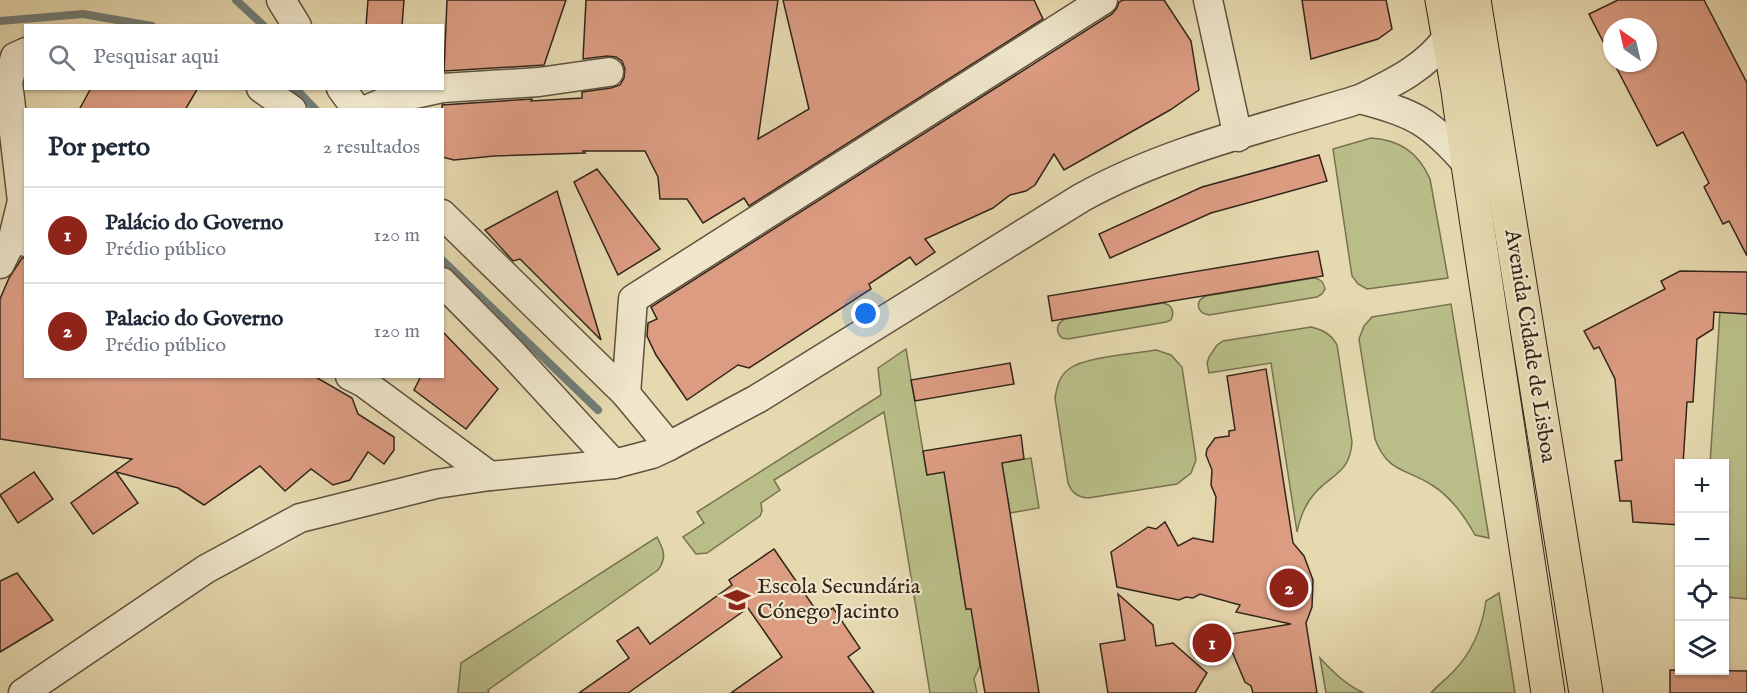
<!DOCTYPE html>
<html lang="pt">
<meta charset="utf-8">
<style>
body{margin:0;font-family:"IM FELL English",serif;background:#f6f6f7;color:#1f2937}
.controls{position:absolute;right:18px;bottom:18px;display:grid;overflow:hidden;border-radius:0px;box-shadow:0 2px 4px #0004}
.controls button{width:54px;height:54px;display:grid;place-items:center;padding:0;border:0;border-bottom:2px solid #e0e1e3;background:#fff;color:#1f2937;font:30px sans-serif}
.compass{position:absolute;left:1603px;top:18px;width:54px;height:54px;border-radius:50%;background:#fff;box-shadow:0 2px 4px #0004;rotate:326deg}
.you{position:absolute;left:866px;top:314px;width:21px;height:21px;margin:-15px;border:4px solid #fff;border-radius:50%;background:#1a73e8;box-shadow:0 0 0 9px #1a73e833}
.badge{display:grid;place-items:center;width:39px;height:39px;border-radius:50%;background:#8f2418;color:#fff;font-size:20px;font-weight:700}
.pin{position:absolute;translate:-50% -50%;border:3px solid #fff;box-shadow:0 2px 6px #0006}
.list{margin:0;padding:0;list-style:none}
h2{display:flex;justify-content:space-between;align-items:center;height:78px;margin:0;padding:0 24px;font-size:26px}
h2 small{font-size:20px;font-weight:400;color:#747a83}
.list li{display:grid;grid-template-columns:39px 1fr auto;gap:18px;align-items:center;box-sizing:border-box;height:96px;padding:0 24px;border-top:2px solid #e0e1e3}
.list b{display:block;font-size:22px;white-space:nowrap}
.list p{margin:0;font-size:20px;white-space:nowrap;color:#747a83}
.list em{font-size:20px;font-style:normal;color:#747a83}
.icon{flex:none;width:33px;height:33px;fill:none;stroke:currentColor;stroke-width:2;stroke-linecap:round;stroke-linejoin:round}
.map{position:relative;flex:none;width:1747px;height:693px;overflow:hidden}
.search{position:absolute;background:#fff;box-shadow:0 2px 4px #0004;left:24px;top:24px;width:420px;height:66px;display:flex;align-items:center;gap:15px;box-sizing:border-box;padding:0 21px;border-radius:0px;color:#747a83;font-size:22px}
.panel{position:absolute;background:#fff;box-shadow:0 2px 4px #0004;left:24px;top:108px;width:420px;height:270px;border-radius:0px}
.map>svg:first-child{display:block}
</style>
<div class="map">
<svg width="1747" height="693" viewBox="0 0 1747 693">
<rect width="100%" height="100%" fill="#e6d9af"/>
<filter id="stains"><feTurbulence type="fractalNoise" baseFrequency=".00333" numOctaves="4"/><feColorMatrix values="0 0 0 0 .2 0 0 0 0 .09 0 0 0 0 .02 0 0 0 .5 -.17"/></filter>
<radialGradient id="worn" r=".72"><stop offset=".6" stop-color="#630" stop-opacity="0"/><stop offset="1" stop-color="#630" stop-opacity=".3"/></radialGradient>
<g fill="#b9be88" stroke="#767251" stroke-width="1.5">
<path d="M1371,138c29,2 47,14 59,41l18,99 -81,11 -9,-5 -6,-8 -19,-127z"/>
<path d="M1314,278c7,1 10,4 11,11l-3,5 -5,3 -108,18c-12,-2 -15,-14 -3,-19z"/>
<path d="M1163,303c9,2 12,8 8,17l-5,2 -98,17 -6,-1c-7,-7 -6,-14 3,-19z"/>
<path d="M1451,304l38,234 -14,-3c-11,-20 -24,-38 -43,-50 -27,-17 -44,-12 -57,-46l-16,-100 5,-13 8,-9z"/>
<polygon points="1720,311 1747,314 1747,599 1725,597 1724,464 1710,464"/>
<path d="M1311,327c12,3 20,7 26,18l15,97c-2,31 -20,32 -37,51 -10,11 -15,24 -18,39l-26,-169 -62,10 -2,-10 2,-6 8,-12 6,-4z"/>
<polygon points="906,349 927,475 1031,458 1039,508 1010,513 1008,499 950,509 966,609 1024,600 1029,629 976,638 980,666 974,679 977,693 930,693 884,412 774,480 780,490 761,503 762,511 760,516 707,553 696,554 683,537 704,523 697,512 881,395 878,368"/>
<path d="M1156,350l15,5 11,12 14,93 -5,13 -14,11 -89,14c-11,-1 -16,-5 -20,-15l-13,-85c2,-11 4,-22 14,-29 15,-12 65,-15 87,-19z"/>
<path d="M657,537c7,13 10,21 1,33l-170,120 1,3h-31l3,-30z"/>
<path d="M1499,593l16,100h-84c6,-7 14,-13 21,-20 20,-20 30,-44 34,-72z"/>
<path d="M1320,658c13,14 26,27 44,35h-38z"/>
</g>
<g fill="none" stroke-linecap="round" stroke-linejoin="round">
<g stroke="#707d77" stroke-width="8">
<polyline points="236,0 264,26"/>
<polyline points="0,21 83,14 152,26"/>
<polyline points="295,88 316,110"/>
<polyline points="442,260 598,410"/>
</g>
</g>
<g fill="#dc9c82" stroke="#32251a" stroke-width="1.5">
<polygon points="368,0 404,0 402,26 366,26"/>
<polygon points="447,0 566,0 544,65 444,71"/>
<polygon points="586,0 778,0 758,139 809,109 783,0 1034,0 1043,19 749,206 744,198 703,223 687,199 660,199 658,177 645,151 583,151 585,153 494,156 454,160 442,157 442,105 532,99 531,101 582,98 582,92 611,88 620,85 624,78 625,69 622,61 616,57 607,56 583,59"/>
<polygon points="1123,0 1164,0 1191,41 1199,90 1170,110 1064,170 1054,154 1035,185 1026,191 1010,195 993,208 925,239 935,252 916,265 910,257 869,284 871,289 749,368 738,365 687,400 656,355 647,336 648,323 657,319 651,307 1112,14 1117,8 1119,2"/>
<polygon points="1302,0 1386,0 1392,29 1378,39 1311,59"/>
<polygon points="1618,0 1704,0 1747,83 1747,256 1729,221 1723,224 1704,187 1709,183 1683,132 1657,146 1614,63 1648,63 1648,27 1612,27 1612,59 1589,14"/>
<polygon points="91,88 198,88 185,110 79,110"/>
<polygon points="1319,155 1327,181 1211,213 1110,258 1099,234 1202,187"/>
<polygon points="597,169 660,249 618,275 574,182"/>
<polygon points="557,191 585,286 601,340 520,259 513,261 485,230"/>
<polygon points="1318,251 1323,276 1052,321 1048,296"/>
<polygon points="22,258 26,258 26,376 314,376 352,398 358,414 394,437 394,450 384,464 368,452 350,480 333,485 311,469 285,491 260,466 204,505 178,488 116,472 138,503 93,534 71,503 132,459 0,439 0,299 9,278"/>
<polygon points="1680,271 1747,272 1747,314 1714,312 1713,329 1697,339 1693,402 1687,402 1683,464 1680,464 1680,525 1633,522 1631,501 1620,501 1615,461 1622,460 1615,379 1599,347 1594,349 1584,331 1665,289 1661,281"/>
<polygon points="442,331 498,389 466,429 414,390 421,376 442,376"/>
<polygon points="1010,363 1014,384 915,401 911,380"/>
<polygon points="1266,369 1293,543 1304,556 1313,580 1312,607 1306,623 1317,693 1253,693 1251,686 1245,682 1225,635 1291,624 1236,612 1240,605 1200,594 1193,598 1186,597 1179,600 1117,587 1111,552 1148,527 1156,529 1165,522 1178,546 1193,538 1213,542 1216,497 1211,485 1212,470 1206,455 1207,449 1215,438 1229,436 1229,431 1235,430 1227,376"/>
<polygon points="1021,435 1024,459 1002,463 1039,693 985,693 971,609 966,609 944,472 927,475 923,451"/>
<polygon points="34,472 53,499 18,523 0,495"/>
<polygon points="774,549 820,616 833,608 860,648 848,657 874,693 731,693 782,657 748,608 628,693 579,693 629,658 617,641 638,627 650,644 732,585 729,580"/>
<polygon points="17,573 53,620 0,652 0,581"/>
<polygon points="1118,594 1153,625 1156,646 1173,643 1207,673 1195,693 1108,693 1100,644 1125,640"/>
<polygon points="1670,670 1747,671 1747,693 1670,693"/>
</g>
<g fill="none" stroke-linecap="round" stroke-linejoin="round">
<g stroke="#5f523f" stroke-width="31">
<g id="minor">
<polyline points="281,0 297,26"/>
<polyline points="1208,0 1238,137"/>
<polyline points="261,88 292,110"/>
<polyline points="341,88 357,110"/>
<polyline points="442,88 539,82 609,72"/>
<path d="M1360,99c55,15 70,22 108,66"/>
<polyline points="366,110 392,99 442,88"/>
<polyline points="26,200 22,201 13,238 26,242"/>
<polyline points="22,201 8,82 15,57 26,52"/>
<path d="M442,214l184,180 43,52 88,-47 324,-201c86,-48 184,-70 279,-99 33,-16 67,-32 88,-63"/>
<polyline points="0,264 13,238"/>
<polyline points="442,282 510,351 614,464"/>
<polyline points="350,376 364,383 490,476"/>
<polyline points="626,394 633,299 1103,0"/>
<polyline points="23,693 206,569 300,518 436,484 490,476 614,464 652,454 669,446"/>
</g>
</g>
<g stroke="#32251a" stroke-width="35">
<g id="major">
<polyline points="1442,0 1458,91 1468,165 1548,693"/>
<polyline points="1474,0 1586,693"/>
</g>
</g>
<use href="#minor" stroke="#efe6cb" stroke-width="28"/>
<use href="#major" stroke="#e6d9af" stroke-width="33"/>
</g>
<defs>
<g id="school-bare" transform="scale(2.07)"><path d="M0-5L7-2L0 1L-7-2ZM-4 1L0 2.5L4 1V4Q0 6-4 4Z" fill="#8f2418" stroke="#efe6cb" stroke-width="2.5" paint-order="stroke"/></g>
</defs>
<g fill-rule="evenodd">
<use href="#school-bare" x="737" y="600"/>
</g>
<g text-anchor="middle" dominant-baseline="central" stroke-width="4.5" stroke-linejoin="round" paint-order="stroke">
<g font-size="22" fill="#32251a" stroke="#efe6cb">
<text transform="translate(1530 346) rotate(81)">Avenida Cidade de Lisboa</text>
</g>
<g font-size="22" fill="#32251a" stroke="#efe6cb" text-anchor="start">
<text x="757" y="587">Escola Secundária<tspan x="757" dy="25">Cónego Jacinto</tspan></text>
</g>
</g>
<rect width="100%" height="100%" filter="url(#stains)"/>
<rect width="100%" height="100%" fill="url(#worn)"/>
</svg>
<div class="controls">
<button>+</button>
<button>−</button>
<button><svg class="icon" aria-label="locate" viewBox="0 0 24 24"><circle cx="12" cy="12" r="6"/><path d="M12 2v4M12 18v4M2 12h4M18 12h4"/></svg></button>
<button><svg class="icon" aria-label="layers" viewBox="0 0 24 24"><path d="M12 4l9 5-9 5-9-5zM3 14l9 5 9-5"/></svg></button>
</div>
<svg class="compass" viewBox="-18 -18 36 36"><path d="M0-13l5 13h-10z" fill="#e53935"/><path d="M0 13l5-13h-10z" fill="#747a83"/></svg>
<div class="you"></div>
<div class="pin badge" style="left:1212px;top:643px">1</div>
<div class="pin badge" style="left:1289px;top:588px">2</div>
<div class="search"><svg class="icon" aria-label="search" viewBox="0 0 24 24"><circle cx="10" cy="10" r="6"/><path d="M15 15l6 6"/></svg>Pesquisar aqui</div>
<section class="panel">
<h2>Por perto<small>2 resultados</small></h2>
<ul class="list">
<li><span class="badge">1</span><div><b>Palácio do Governo</b><p>Prédio público</p></div><em>120 m</em></li>
<li><span class="badge">2</span><div><b>Palacio do Governo</b><p>Prédio público</p></div><em>120 m</em></li>
</ul>
</section>
</div>
